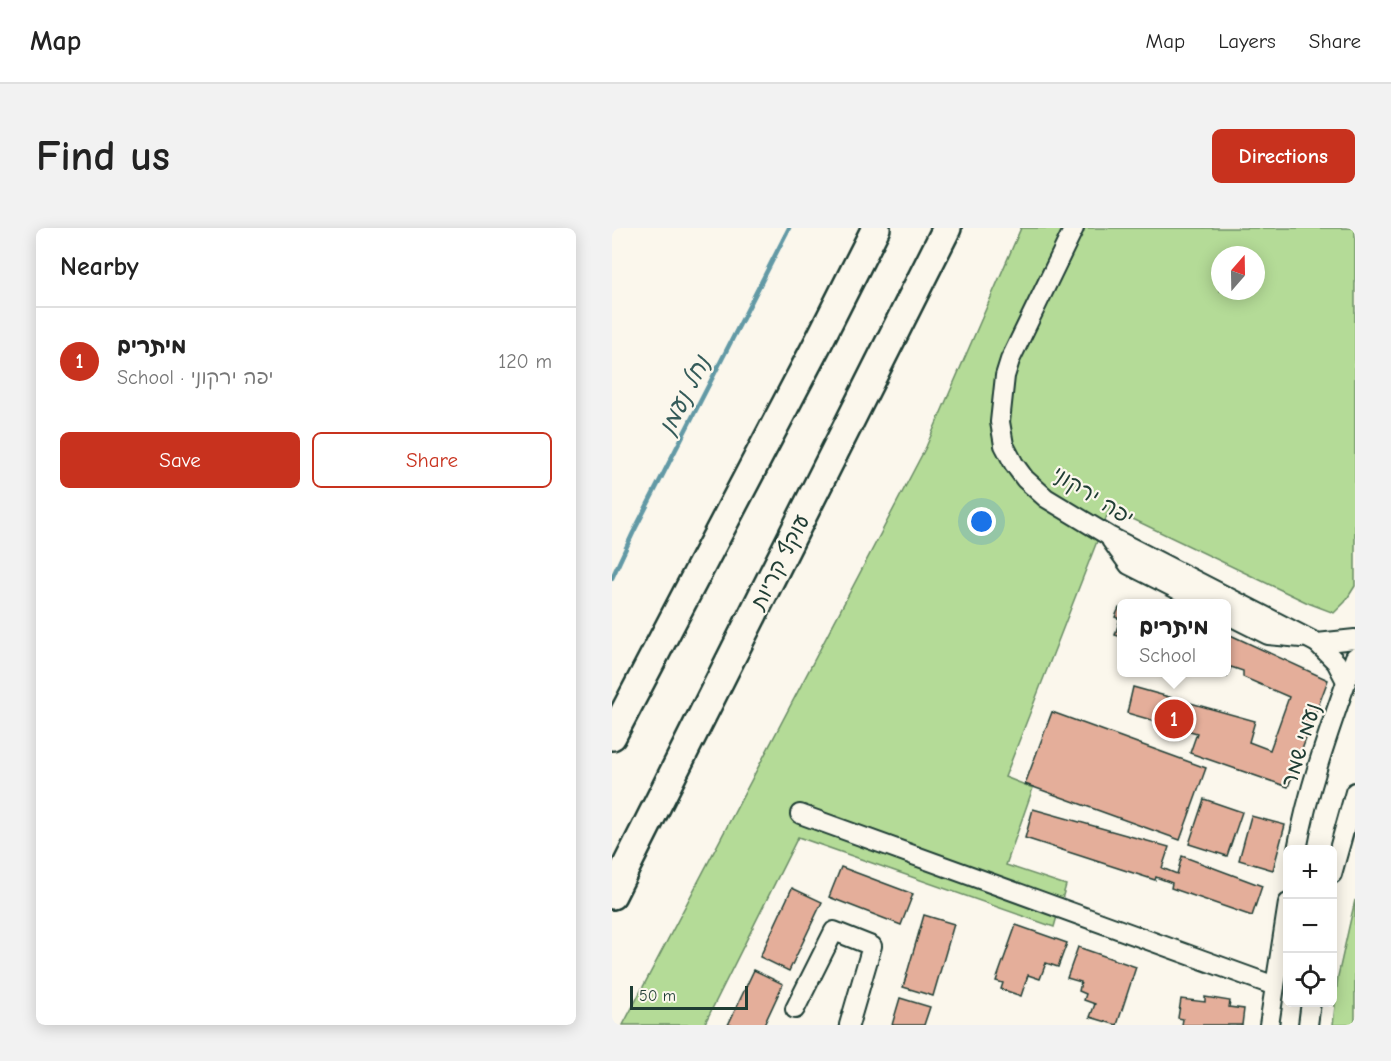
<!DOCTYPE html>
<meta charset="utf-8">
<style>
body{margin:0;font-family:"Comic Neue","Playpen Sans Hebrew",sans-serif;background:#f2f2f2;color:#222}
.controls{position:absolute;right:18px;bottom:18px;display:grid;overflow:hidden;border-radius:9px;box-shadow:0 3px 15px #0003}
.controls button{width:54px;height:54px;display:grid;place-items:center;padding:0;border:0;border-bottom:2px solid #e0e0e0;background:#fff;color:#222;font:30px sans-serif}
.compass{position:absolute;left:599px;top:18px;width:54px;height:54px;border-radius:50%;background:#fff;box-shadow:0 3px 15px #0003;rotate:20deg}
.scale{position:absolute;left:18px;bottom:15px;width:118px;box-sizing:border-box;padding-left:6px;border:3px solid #1f3d34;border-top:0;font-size:16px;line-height:21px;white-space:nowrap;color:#1f3d34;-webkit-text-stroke:4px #fbf7ec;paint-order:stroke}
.you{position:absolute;left:370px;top:294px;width:21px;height:21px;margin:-15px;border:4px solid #fff;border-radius:50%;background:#1a73e8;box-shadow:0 0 0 9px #1a73e833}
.badge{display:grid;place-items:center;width:39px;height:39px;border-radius:50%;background:#c8321e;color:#fff;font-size:20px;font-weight:700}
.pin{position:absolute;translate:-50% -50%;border:3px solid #fff;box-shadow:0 2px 6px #0006}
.popup{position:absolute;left:505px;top:371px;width:114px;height:78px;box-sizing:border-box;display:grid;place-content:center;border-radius:9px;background:#fff;filter:drop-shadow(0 2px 4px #0005);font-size:20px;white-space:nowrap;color:#767676}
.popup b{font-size:22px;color:#222}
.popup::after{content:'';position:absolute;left:50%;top:100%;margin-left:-12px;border:12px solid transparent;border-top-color:#fff}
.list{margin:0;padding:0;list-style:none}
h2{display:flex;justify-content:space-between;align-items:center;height:78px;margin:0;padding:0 24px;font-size:26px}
h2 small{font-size:20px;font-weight:400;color:#767676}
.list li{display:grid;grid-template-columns:39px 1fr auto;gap:18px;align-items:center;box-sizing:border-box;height:108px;padding:0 24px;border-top:2px solid #e0e0e0}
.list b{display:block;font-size:22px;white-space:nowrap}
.list p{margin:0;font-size:20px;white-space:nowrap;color:#767676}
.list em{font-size:20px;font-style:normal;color:#767676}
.actions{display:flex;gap:12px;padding:18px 24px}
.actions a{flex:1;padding:14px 0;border:2px solid #c8321e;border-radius:9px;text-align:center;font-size:21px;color:#c8321e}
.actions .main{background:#c8321e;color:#fff}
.icon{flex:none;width:33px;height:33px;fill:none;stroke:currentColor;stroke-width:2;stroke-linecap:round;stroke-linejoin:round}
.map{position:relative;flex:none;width:743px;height:797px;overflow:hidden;border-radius:9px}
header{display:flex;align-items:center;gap:36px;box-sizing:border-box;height:84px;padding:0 30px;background:#fff;border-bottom:2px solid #e0e0e0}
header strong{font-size:28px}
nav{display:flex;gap:33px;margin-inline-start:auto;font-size:21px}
.intro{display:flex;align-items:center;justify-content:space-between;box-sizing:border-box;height:144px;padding:0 36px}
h1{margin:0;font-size:42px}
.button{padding:15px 27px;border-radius:9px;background:#c8321e;color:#fff;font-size:21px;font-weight:700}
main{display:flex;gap:36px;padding:0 36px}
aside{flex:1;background:#fff;border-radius:9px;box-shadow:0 3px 15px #0003}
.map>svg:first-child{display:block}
</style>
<header>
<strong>Map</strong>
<nav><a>Map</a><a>Layers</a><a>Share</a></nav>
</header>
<div class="intro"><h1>Find us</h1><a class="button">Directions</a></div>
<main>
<aside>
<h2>Nearby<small></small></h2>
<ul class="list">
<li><span class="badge">1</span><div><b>מיתרים</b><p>School · יפה ירקוני</p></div><em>120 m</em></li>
</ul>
<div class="actions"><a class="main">Save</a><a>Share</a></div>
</aside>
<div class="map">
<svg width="743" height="797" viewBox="0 0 743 797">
<rect width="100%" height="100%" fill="#fbf7ec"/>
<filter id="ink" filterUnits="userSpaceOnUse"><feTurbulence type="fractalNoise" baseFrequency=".0167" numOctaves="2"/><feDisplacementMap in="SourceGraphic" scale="12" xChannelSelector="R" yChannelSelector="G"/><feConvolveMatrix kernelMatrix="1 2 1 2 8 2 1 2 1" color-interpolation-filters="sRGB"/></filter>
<g filter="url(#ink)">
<g fill="#b4db97" stroke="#6a8c66" stroke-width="1.5" fill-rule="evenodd">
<path d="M409,0h334v358l-10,16 -11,11 -26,-10 -198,-95 -105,269 28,11 -27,77 60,20 -12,42 -256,-90 -94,188h-81l303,-578zM608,27h36v36h-36z"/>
<polygon points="743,672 743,797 721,797 726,748"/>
</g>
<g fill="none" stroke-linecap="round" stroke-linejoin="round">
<polyline stroke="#6299a5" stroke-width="4.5" points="0,350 21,305 177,0"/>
</g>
<g fill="#e4ae9a" stroke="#1f3d34" stroke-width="1.5">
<polygon points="507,380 510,381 510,409 503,407 508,391 503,389"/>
<polygon points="614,405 716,452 676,559 578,525 585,505 515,485 521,459 643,493 637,514 658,522 677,469 631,449 631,443 619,439 615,449 603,444 614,444"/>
<polygon points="440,484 594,540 568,612 413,556"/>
<polygon points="592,571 630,584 615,628 577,616"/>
<polygon points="421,581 557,619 550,640 565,646 570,628 650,658 640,688 559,660 560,655 544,649 543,652 413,610"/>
<polygon points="639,588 673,597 661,642 627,632"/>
<polygon points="229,639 301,666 289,697 217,669"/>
<polygon points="180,660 210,674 177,743 148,729"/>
<polygon points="312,687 342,696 321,768 291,759"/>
<polygon points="404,697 455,715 446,739 434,735 428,751 416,747 409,768 389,761 391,755 384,753"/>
<polygon points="466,719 524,739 505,797 478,789 483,776 472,772 474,766 467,763 469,754 455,750"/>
<polygon points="142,742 171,756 152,797 116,797"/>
<polygon points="593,769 618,773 617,779 632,781 630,797 570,797 571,791 566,790 569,771 593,774"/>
<polygon points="288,770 318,779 312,797 280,797"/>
</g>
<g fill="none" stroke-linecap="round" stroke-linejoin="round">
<g stroke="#1f3d34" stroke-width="22">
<g id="minor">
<polyline points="462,0 398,132 393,148 388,194 392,217 402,236 413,251 434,270 497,308 705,415 724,434 734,453"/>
<polyline points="499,312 517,337 594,376"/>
<polyline points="614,386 656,407 689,410"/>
<polyline points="705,415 743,411"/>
<polyline points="188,586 663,758"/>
<path d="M685,622c12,-67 36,-130 58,-193"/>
<polyline points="720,646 743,564"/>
<polyline points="183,781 222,703 260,718 237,797"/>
<polyline points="657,797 676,675"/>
<polyline points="696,797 699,774"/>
</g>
</g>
<g stroke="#1f3d34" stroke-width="32">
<g id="highway">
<polyline points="0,508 206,115 264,0"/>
<polyline points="0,667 335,0"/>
</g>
</g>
<use href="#minor" stroke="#fbf7ec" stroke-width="18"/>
<use href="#highway" stroke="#fbf7ec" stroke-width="27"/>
</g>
</g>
<g text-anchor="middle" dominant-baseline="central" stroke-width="4.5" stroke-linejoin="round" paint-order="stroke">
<g font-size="22" fill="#1f3d34" stroke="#fbf7ec">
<text transform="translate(481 268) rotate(32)">יפה ירקוני</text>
<text transform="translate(168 334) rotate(-63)">עוקף קריות</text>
<text transform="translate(689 517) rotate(-73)">נעמי שמר</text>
</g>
<g font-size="24" font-style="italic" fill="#355c5a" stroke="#fbf7ec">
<text transform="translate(72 167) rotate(-63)">נחל נעמן</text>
</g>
</g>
</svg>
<div class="controls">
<button>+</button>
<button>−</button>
<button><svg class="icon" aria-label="locate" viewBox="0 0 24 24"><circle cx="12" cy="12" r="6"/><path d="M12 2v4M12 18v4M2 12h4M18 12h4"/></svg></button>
</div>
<svg class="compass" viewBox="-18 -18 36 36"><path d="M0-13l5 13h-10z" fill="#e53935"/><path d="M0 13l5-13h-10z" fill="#767676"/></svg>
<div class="scale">50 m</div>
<div class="you"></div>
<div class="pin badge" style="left:562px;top:491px">1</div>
<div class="popup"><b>מיתרים</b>School</div>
</div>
</main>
